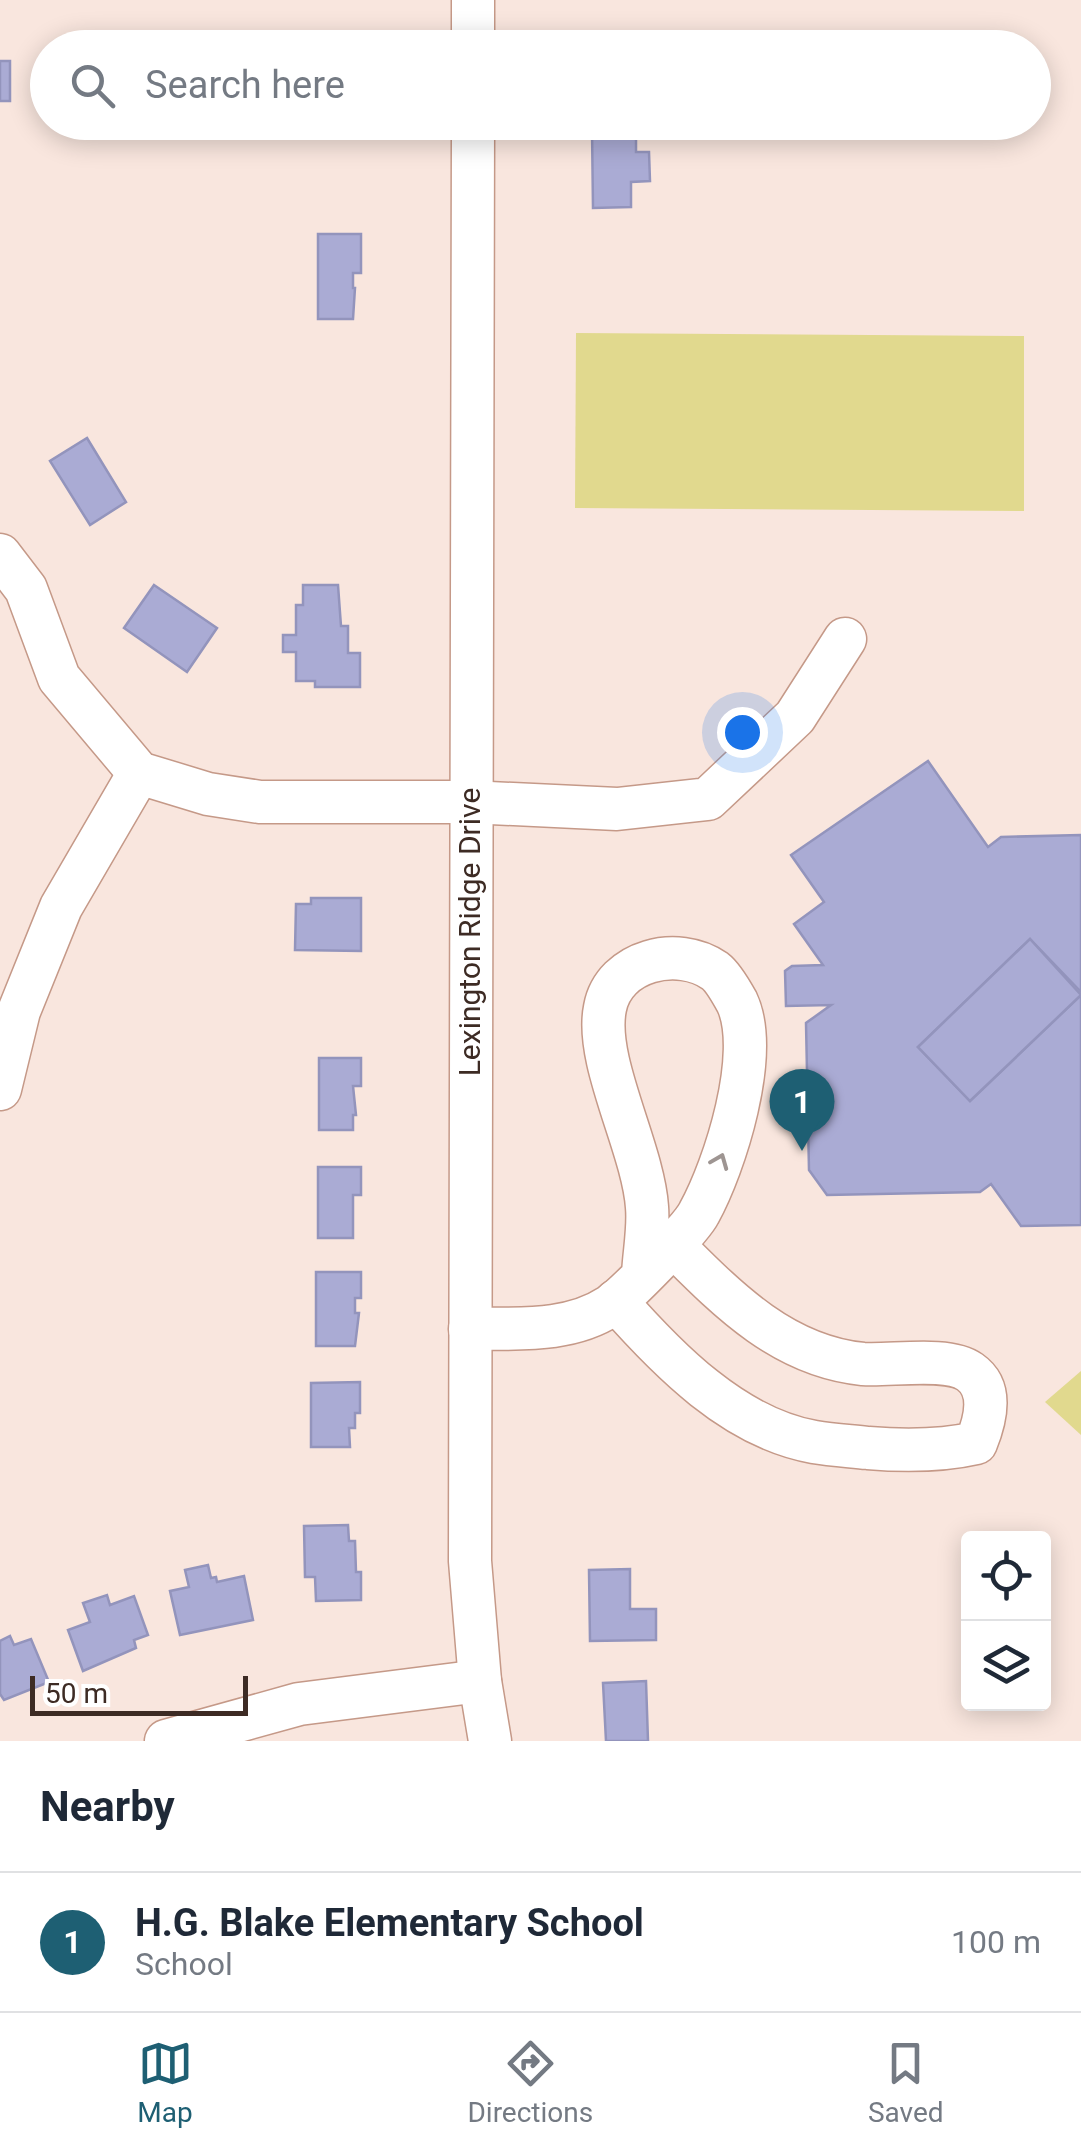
<!DOCTYPE html>
<style>
body{margin:0;font-family:Roboto,sans-serif;background:#f6f6f7;color:#1f2937}
.controls{position:absolute;right:30px;bottom:30px;display:grid;overflow:hidden;border-radius:10px;box-shadow:0 5px 25px #0003}
.controls button{width:90px;height:90px;display:grid;place-items:center;padding:0;border:0;border-bottom:2px solid #e0e1e3;background:#fff;color:#1f2937;font:50px sans-serif}
.scale{position:absolute;left:30px;bottom:25px;width:218px;box-sizing:border-box;padding-left:10px;border:5px solid #3d2b24;border-top:0;font-size:28px;line-height:35px;white-space:nowrap;color:#3d2b24;-webkit-text-stroke:8px #fff;paint-order:stroke}
.you{position:absolute;left:742px;top:732px;width:35px;height:35px;margin:-25px;border:8px solid #fff;border-radius:50%;background:#1a73e8;box-shadow:0 0 0 15px #1a73e833}
.badge{display:grid;place-items:center;width:65px;height:65px;border-radius:50%;background:#1e5f73;color:#fff;font-size:32px;font-weight:700}
.pin{position:absolute;translate:-50% -82px;filter:drop-shadow(0 2px 5px #0008)}
.pin::after{content:'';position:absolute;top:52px;width:35px;height:30px;background:inherit;clip-path:polygon(0 0,100% 0,50% 100%)}
.list{margin:0;padding:0;list-style:none}
h2{display:flex;justify-content:space-between;align-items:center;height:130px;margin:0;padding:0 40px;font-size:42px}
h2 small{font-size:32px;font-weight:400;color:#747a83}
.list li{display:grid;grid-template-columns:65px 1fr auto;gap:30px;align-items:center;box-sizing:border-box;height:140px;padding:0 40px;border-top:2px solid #e0e1e3}
.list b{display:block;font-size:38px;white-space:nowrap}
.list p{margin:0;font-size:32px;white-space:nowrap;color:#747a83}
.list em{font-size:32px;font-style:normal;color:#747a83}
.icon{flex:none;width:55px;height:55px;fill:none;stroke:currentColor;stroke-width:2;stroke-linecap:round;stroke-linejoin:round}
.map{position:relative;flex:none;width:1081px;height:1741px;overflow:hidden}
.search{position:absolute;background:#fff;box-shadow:0 5px 25px #0003;left:30px;right:30px;top:30px;height:110px;display:flex;align-items:center;gap:25px;box-sizing:border-box;padding:0 35px;border-radius:55px;color:#747a83;font-size:38px}
.sheet{height:270px;background:#fff}
nav{display:flex;justify-content:space-around;align-items:center;box-sizing:border-box;height:140px;border-top:2px solid #e0e1e3;background:#fff;font-size:28px;color:#747a83}
nav a{display:grid;justify-items:center;gap:5px}
nav .on{color:#1e5f73}
.map>svg:first-child{display:block}
</style>
<div class="map">
<svg width="1081" height="1741" viewBox="0 0 1081 1741">
<rect width="100%" height="100%" fill="#f9e6de"/>
<g fill="#e1d98e">
<polygon points="576,333 1024,336 1024,511 575,508"/>
<polygon points="1081,1371 1081,1435 1045,1402"/>
</g>
<g fill="#aaabd4" stroke="#9394bc" stroke-width="2.5">
<polygon points="603,32 657,33 656,48 603,48"/>
<rect x="0" y="61" width="10" height="40"/>
<polygon points="636,129 636,152 649,152 650,181 631,182 631,207 593,208 592,130"/>
<polygon points="318,234 361,234 361,273 353,273 353,288 355,288 353,319 318,319"/>
<polygon points="87,438 126,502 90,525 50,461"/>
<polygon points="154,585 217,628 187,672 124,628"/>
<polygon points="303,585 338,585 341,626 348,626 348,653 360,653 360,687 315,687 315,681 296,681 296,652 283,652 283,635 296,635 296,605 303,605"/>
<polygon points="928,761 988,847 1001,837 1081,835 1081,992 1030,939 918,1047 970,1101 1081,995 1081,1225 1021,1226 991,1184 980,1192 827,1195 809,1170 806,1023 831,1005 786,1006 785,971 792,966 823,965 794,924 824,902 791,855"/>
<polygon points="311,898 361,898 361,951 295,950 296,904 311,904"/>
<polygon points="1030,939 1081,995 970,1101 918,1047"/>
<polygon points="319,1058 361,1058 361,1086 353,1086 356,1115 353,1115 353,1130 319,1130"/>
<polygon points="318,1167 361,1167 361,1195 353,1195 353,1238 318,1238"/>
<polygon points="316,1272 361,1272 361,1298 355,1298 355,1313 359,1313 355,1346 316,1346"/>
<polygon points="360,1382 360,1413 355,1413 355,1428 349,1428 350,1447 311,1447 311,1383"/>
<polygon points="348,1525 349,1541 355,1541 356,1572 361,1572 361,1600 316,1601 315,1577 305,1577 304,1526"/>
<polygon points="208,1565 211,1578 216,1577 217,1582 244,1576 253,1620 180,1635 170,1591 189,1587 185,1570"/>
<polygon points="630,1569 630,1609 656,1609 656,1640 590,1641 589,1570"/>
<polygon points="107,1595 110,1605 134,1596 148,1635 134,1640 136,1648 83,1671 68,1630 90,1622 83,1603"/>
<polygon points="10,1636 14,1645 31,1639 49,1682 4,1700 0,1694 0,1641"/>
<polygon points="646,1681 648,1741 606,1741 603,1683"/>
</g>
<g fill="none" stroke-linecap="round" stroke-linejoin="round">
<g stroke="#c59988" stroke-width="45">
<g id="minor">
<polyline points="473,48 473,0"/>
<polyline points="473,122 470,1561 480,1681 490,1741"/>
<polyline points="0,555 26,589 59,678 139,773 208,794 260,802 469,802 617,809 708,799 795,717 845,639"/>
<polyline points="0,1089 19,1011 61,907 139,773"/>
<path d="M616,1301c51,58 118,127 198,141 18,3 36,4 54,6 36,3 73,3 108,-5 9,-22 18,-54 -6,-71 -22,-16 -79,-6 -107,-8 -81,-8 -136,-65 -191,-120"/>
<path d="M470,1329c46,-1 99,4 140,-23 15,-10 81,-77 89,-93 26,-47 62,-160 38,-211 -5,-9 -14,-25 -22,-31 -37,-26 -101,-11 -110,37 -11,53 38,140 42,199 2,22 -3,46 -4,68"/>
<polyline points="166,1741 299,1704 480,1681"/>
</g>
</g>
<use href="#minor" stroke="#fff" stroke-width="42"/>
</g>
<defs><path id="oneway-chevron" d="M-2-3.5L2.5 0L-2 3.5" fill="none" stroke-width="1.6" stroke-linecap="round" stroke-linejoin="round" transform="scale(2.5)"/></defs>
<use stroke="#9e9592" href="#oneway-chevron" transform="translate(720 1161) rotate(-68)"/>
<g text-anchor="middle" dominant-baseline="central" stroke-width="9" stroke-linejoin="round" paint-order="stroke">
<g font-size="30" fill="#3d2b24" stroke="#fff">
<text transform="translate(469 932) rotate(-90)">Lexington Ridge Drive</text>
</g>
</g>
</svg>
<div class="controls">
<button><svg class="icon" aria-label="locate" viewBox="0 0 24 24"><circle cx="12" cy="12" r="6"/><path d="M12 2v4M12 18v4M2 12h4M18 12h4"/></svg></button>
<button><svg class="icon" aria-label="layers" viewBox="0 0 24 24"><path d="M12 4l9 5-9 5-9-5zM3 14l9 5 9-5"/></svg></button>
</div>
<div class="scale">50 m</div>
<div class="you"></div>
<div class="pin badge" style="left:802px;top:1151px">1</div>
<div class="search"><svg class="icon" aria-label="search" viewBox="0 0 24 24"><circle cx="10" cy="10" r="6"/><path d="M15 15l6 6"/></svg>Search here</div>
</div>
<section class="sheet">
<h2>Nearby<small></small></h2>
<ul class="list">
<li><span class="badge">1</span><div><b>H.G. Blake Elementary School</b><p>School</p></div><em>100 m</em></li>
</ul>
</section>
<nav>
<a class="on"><svg class="icon" aria-label="map" viewBox="0 0 24 24"><path d="M3 6l6-2 6 2 6-2v14l-6 2-6-2-6 2zM9 4v14M15 6v14"/></svg>Map</a>
<a><svg class="icon" aria-label="directions" viewBox="0 0 24 24"><path d="M12 3l9 9-9 9-9-9zM9 14v-3h6M13 9l2 2-2 2"/></svg>Directions</a>
<a><svg class="icon" aria-label="saved" viewBox="0 0 24 24"><path d="M7 4h10v16l-5-4-5 4z"/></svg>Saved</a>
</nav>
